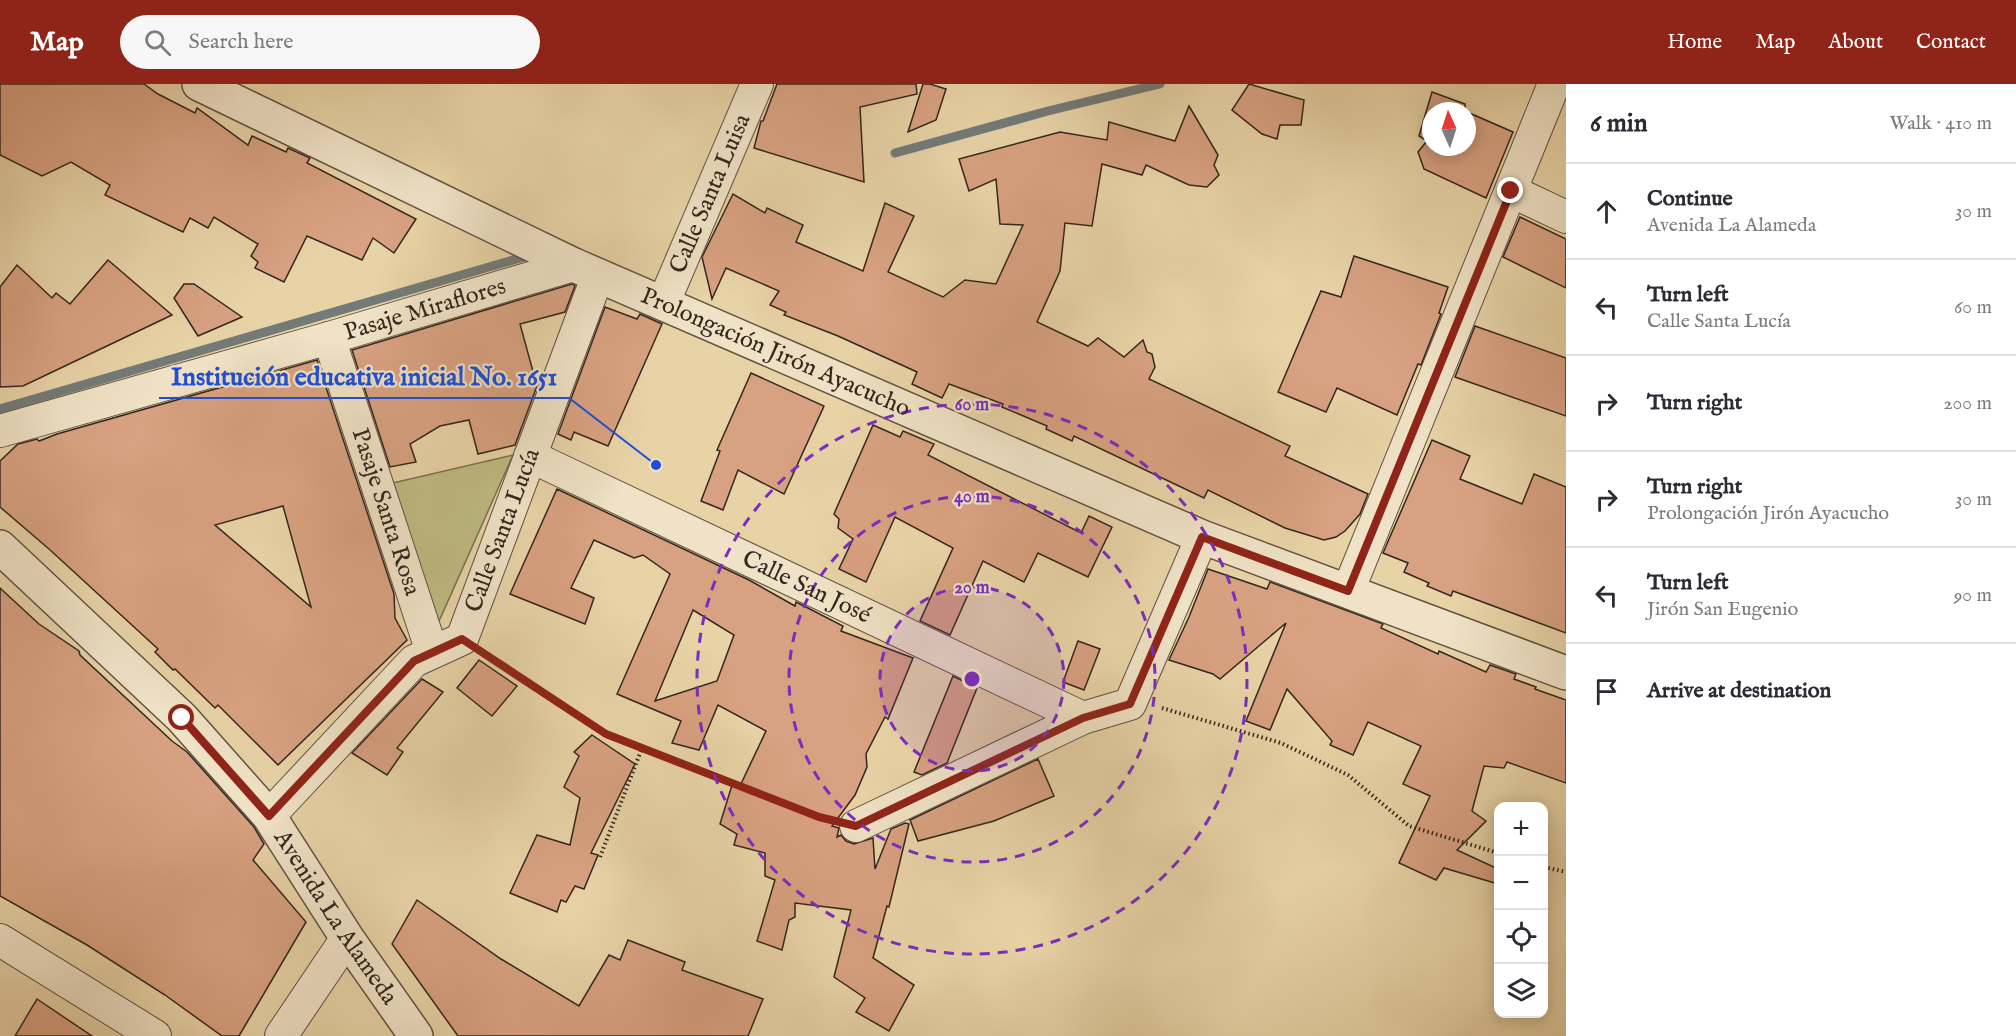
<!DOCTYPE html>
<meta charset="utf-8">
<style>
body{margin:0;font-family:"IM FELL English",serif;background:#f7f7f7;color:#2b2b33}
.controls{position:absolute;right:18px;bottom:18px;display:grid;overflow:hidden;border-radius:12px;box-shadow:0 3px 15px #0003}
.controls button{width:54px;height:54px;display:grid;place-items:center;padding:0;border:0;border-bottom:2px solid #e1e1e2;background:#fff;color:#2b2b33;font:30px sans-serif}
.compass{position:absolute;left:1422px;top:18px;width:54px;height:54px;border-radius:50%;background:#fff;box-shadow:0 3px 15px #0003;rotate:357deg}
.stop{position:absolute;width:18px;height:18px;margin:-14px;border:4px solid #8f2418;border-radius:50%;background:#fff}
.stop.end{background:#8f2418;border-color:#fff;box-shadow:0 2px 6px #0008}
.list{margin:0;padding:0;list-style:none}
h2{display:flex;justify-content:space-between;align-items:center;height:78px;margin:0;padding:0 24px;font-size:26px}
h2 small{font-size:20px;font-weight:400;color:#7c7c81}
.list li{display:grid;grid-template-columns:39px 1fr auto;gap:18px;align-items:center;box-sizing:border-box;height:96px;padding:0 24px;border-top:2px solid #e1e1e2}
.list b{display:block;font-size:22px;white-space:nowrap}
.list p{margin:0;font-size:20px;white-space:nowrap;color:#7c7c81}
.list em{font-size:20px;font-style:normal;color:#7c7c81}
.icon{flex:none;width:33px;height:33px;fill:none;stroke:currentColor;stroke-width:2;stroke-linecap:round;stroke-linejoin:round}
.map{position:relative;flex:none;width:1566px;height:952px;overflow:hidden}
header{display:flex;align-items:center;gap:36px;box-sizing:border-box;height:84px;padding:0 30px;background:#8f2418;color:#fff}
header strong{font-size:28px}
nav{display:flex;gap:33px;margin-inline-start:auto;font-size:21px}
.search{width:420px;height:54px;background:#f7f7f7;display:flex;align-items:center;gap:15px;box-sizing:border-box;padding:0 21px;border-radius:33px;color:#7c7c81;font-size:22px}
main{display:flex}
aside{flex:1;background:#fff}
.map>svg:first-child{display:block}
</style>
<header>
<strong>Map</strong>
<div class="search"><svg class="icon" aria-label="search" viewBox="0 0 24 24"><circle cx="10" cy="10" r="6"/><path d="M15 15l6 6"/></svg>Search here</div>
<nav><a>Home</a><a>Map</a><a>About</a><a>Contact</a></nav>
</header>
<main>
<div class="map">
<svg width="1566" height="952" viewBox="0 0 1566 952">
<rect width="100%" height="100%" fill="#e8d3a7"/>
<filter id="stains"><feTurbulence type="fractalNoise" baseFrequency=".00333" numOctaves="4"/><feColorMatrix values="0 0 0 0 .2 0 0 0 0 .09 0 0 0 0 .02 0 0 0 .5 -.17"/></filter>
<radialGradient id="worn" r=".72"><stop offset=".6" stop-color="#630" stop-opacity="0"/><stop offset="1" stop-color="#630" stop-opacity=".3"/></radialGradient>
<polygon fill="#beba82" stroke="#787050" stroke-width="1.5" points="513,371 440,535 433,544 384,401"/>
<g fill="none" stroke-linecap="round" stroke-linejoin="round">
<g stroke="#737b78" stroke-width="9">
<polyline points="895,69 1048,27 1160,0"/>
<polyline points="0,325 527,172"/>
</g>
</g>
<g fill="#d8a181" stroke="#32261e" stroke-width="1.5" fill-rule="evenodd">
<polygon points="0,0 144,0 158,10 195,29 197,24 248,61 252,52 286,68 288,64 310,74 307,79 416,135 394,169 373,154 362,176 307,152 284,198 255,184 258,178 251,172 258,160 214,133 208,144 190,134 183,148 105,111 110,101 71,78 42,92 0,71"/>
<polygon points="777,0 916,0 917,10 860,23 864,98 754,64 761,37 763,37"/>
<polygon points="923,0 930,0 946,5 936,36 908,48"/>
<polygon points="1249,0 1304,16 1301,41 1280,41 1277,55 1262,50 1232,26"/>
<polygon points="1432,8 1465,20 1465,27 1431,27 1431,63 1467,63 1467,28 1513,48 1486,114 1424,85 1418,68 1427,57 1419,52"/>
<polygon points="1189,22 1218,71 1214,81 1219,91 1207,103 1189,101 1146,81 1142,91 1102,80 1092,142 1065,139 1060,187 1037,238 1088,262 1098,254 1124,273 1143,256 1147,268 1152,270 1155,283 1149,295 1290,362 1285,372 1368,410 1360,430 1345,447 1336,453 1324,456 1285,444 1208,406 1204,414 1074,352 1072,357 1046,345 1047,342 1002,323 1003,320 949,300 942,314 912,300 917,288 838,252 784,231 786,228 770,221 779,207 726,184 712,215 702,173 733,110 765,129 767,124 803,141 796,158 863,187 885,119 914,132 888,188 943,213 965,196 996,200 1023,141 1000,140 996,95 969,107 959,75 1060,48 1107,56 1109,38 1175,57"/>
<polygon points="1520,133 1566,155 1566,204 1503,173"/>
<polygon points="1354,172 1448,203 1439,229 1441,230 1421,281 1418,280 1397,331 1337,304 1326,328 1278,308 1321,207 1341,213"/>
<polygon points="108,176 172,231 23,302 0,303 0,203 17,181 52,214 56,209 70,220"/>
<polygon points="184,200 194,200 242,233 198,252 174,214"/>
<polygon points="572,200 575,202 565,228 520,240 537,302 515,361 478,370 469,336 440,342 410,360 416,378 390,383 352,266"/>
<polygon points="605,223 637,235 640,230 662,240 608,362 574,348 571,356 558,350"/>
<polygon points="1475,242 1566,274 1566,332 1455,293"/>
<path d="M317,276l77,234 1,24 12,22 -129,125 -60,-60 -3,3 -40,-39 -2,1 -18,-18 3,-3 -109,-100 -49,-42v-46l18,-17 19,-5 2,2 18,-7zM283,422l28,101 -96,-82z"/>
<polygon points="751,289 824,322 784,410 738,386 723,426 701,417 720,367 717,366"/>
<polygon points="873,341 900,353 903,347 934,360 928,371 1081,449 1089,432 1112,443 1088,493 1038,469 1024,498 983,477 950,551 920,537 953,464 895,433 866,498 839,485 853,455 838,444 839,435 834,430"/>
<polygon points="1432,356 1470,372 1460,395 1522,420 1534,390 1566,403 1566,549 1453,507 1451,512 1427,502 1429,499 1404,488 1408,479 1383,469"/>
<path d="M557,405l192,91 46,26 1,-4 8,4 39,20 -2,5 72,27 -25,61 -3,-2 -19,37 1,13 -12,28 -23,31 7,2 -2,9 4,-2 5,6 8,3 19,-6 2,31 16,-40 14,-6 4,1 -20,83 -2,-1 -14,52 41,27 -25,46 -33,-19 9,-14 -31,-21 17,-67 -56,-7v14l-6,3 -7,30 -25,-9 18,-61 -10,-4v-23l-31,-8 3,-11 -17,-10 12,-39 7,3 27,-57 -48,-26 -19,45 -27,-7 9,-22 -64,-27 53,-120 -27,-19 -9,3 -40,-18 -23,48 23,10 -9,26 -75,-30zM693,526l41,25 -17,46 -62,20z"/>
<polygon points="1208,485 1267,505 1270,498 1383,540 1381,544 1438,570 1439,567 1486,588 1490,581 1516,590 1514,595 1536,603 1535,605 1566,616 1566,699 1507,678 1504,684 1484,682 1472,727 1486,737 1457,766 1498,785 1498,800 1444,784 1436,796 1399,779 1430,712 1403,700 1421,662 1368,638 1353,671 1330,661 1332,657 1287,605 1270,646 1246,637 1286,539 1220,595 1213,590 1169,576 1189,533"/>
<polygon points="0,504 39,540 79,567 80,571 172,657 187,668 254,743 264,760 253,776 306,838 239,952 222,952 165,911 87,861 0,812"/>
<polygon points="1078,557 1100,565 1084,606 1063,598"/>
<polygon points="479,576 517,602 492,632 457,604"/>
<polygon points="953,592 977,604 947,679 922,691 914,688"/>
<polygon points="422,595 443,608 397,664 403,668 387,691 352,669"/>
<polygon points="592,651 635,680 591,769 598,771 584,805 575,802 566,818 561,816 557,828 510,809 537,751 570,761 580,714 564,703 579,672 574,668"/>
<polygon points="1038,675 1054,712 994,737 918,757 910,736"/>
<polygon points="417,816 501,875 579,922 609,871 620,876 628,856 685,878 682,886 763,915 748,952 458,952 392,860"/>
<polygon points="37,915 92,952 15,952"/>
</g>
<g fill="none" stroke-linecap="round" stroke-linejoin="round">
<g stroke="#605140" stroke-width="34">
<g id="minor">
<polyline points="1511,107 1566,133"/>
<path id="s1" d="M663,220l94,-220"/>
<path id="s2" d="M329,254l103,314"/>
<path id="s3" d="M0,347l329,-93 245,-73"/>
<path id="s4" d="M530,372l553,262"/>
<polyline points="1348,507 1554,0"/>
<path id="s5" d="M269,732l145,-155 48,-22 136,-364"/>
<polyline points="856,742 1083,634 1130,620 1202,453"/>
<polyline points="0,856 155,952"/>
<polyline points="281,952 347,854"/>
</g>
</g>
<g stroke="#605140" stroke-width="36">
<g id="tertiary">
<path id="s6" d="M199,0l375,181 628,272 364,136"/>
<path id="s7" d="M0,463l182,171 87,98 78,122 69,98"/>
</g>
</g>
<g stroke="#32261e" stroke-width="4" stroke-dasharray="1.5 3" stroke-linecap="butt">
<polyline points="488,571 606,650 827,735"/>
<polyline points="1162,624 1281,659 1348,691 1409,742 1498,769"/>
<polyline points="600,773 642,664"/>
<polyline points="1544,783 1566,788"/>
</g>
<use href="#minor" stroke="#f0e2c6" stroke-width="32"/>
<use href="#tertiary" stroke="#f0e2c6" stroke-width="33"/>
</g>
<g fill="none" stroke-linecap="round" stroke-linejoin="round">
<polyline stroke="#8f2418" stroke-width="8" points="182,634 269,732 414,577 462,555 606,650 819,733 856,742 1083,634 1130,620 1202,453 1348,507 1511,107"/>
</g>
<circle cx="972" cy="595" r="92" fill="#7b2cbf" fill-opacity=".12"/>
<g fill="none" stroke="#7b2cbf" stroke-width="3" stroke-dasharray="10 8">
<circle cx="972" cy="595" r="92"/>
<circle cx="972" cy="595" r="183"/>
<circle cx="972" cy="595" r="275"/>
</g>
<g text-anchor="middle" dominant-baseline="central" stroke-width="4.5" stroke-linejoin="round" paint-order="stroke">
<g font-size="24" fill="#32261e" stroke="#f0e2c6">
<text stroke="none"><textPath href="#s1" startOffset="120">Calle Santa Luisa</textPath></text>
<text stroke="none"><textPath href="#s3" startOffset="442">Pasaje Miraflores</textPath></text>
<text stroke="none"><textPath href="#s6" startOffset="636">Prolongación Jirón Ayacucho</textPath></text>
<text stroke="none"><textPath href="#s2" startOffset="183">Pasaje Santa Rosa</textPath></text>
<text stroke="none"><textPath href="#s5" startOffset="381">Calle Santa Lucía</textPath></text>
<text stroke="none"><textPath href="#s4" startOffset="306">Calle San José</textPath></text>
<text stroke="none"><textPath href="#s7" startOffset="502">Avenida La Alameda</textPath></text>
</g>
</g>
<circle cx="972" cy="595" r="9" fill="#7b2cbf" stroke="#f0e2c6" stroke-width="3"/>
<g font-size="18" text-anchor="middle" font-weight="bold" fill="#7b2cbf" stroke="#f0e2c6" stroke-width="4.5" stroke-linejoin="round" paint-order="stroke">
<text x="972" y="326">60 m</text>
<text x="972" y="418">40 m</text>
<text x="972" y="509">20 m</text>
</g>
<path fill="none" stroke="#1d4ed8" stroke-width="2" d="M656 381L569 314H159"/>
<circle fill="#1d4ed8" stroke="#f0e2c6" stroke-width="2" cx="656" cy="381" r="6"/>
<g font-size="26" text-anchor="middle" font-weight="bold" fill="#1d4ed8" stroke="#f0e2c6" stroke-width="4.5" stroke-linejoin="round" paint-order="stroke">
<text x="364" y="301">Institución educativa inicial No. 1651</text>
</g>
<rect width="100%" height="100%" filter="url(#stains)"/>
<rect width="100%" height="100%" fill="url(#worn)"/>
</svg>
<div class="controls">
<button>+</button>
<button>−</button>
<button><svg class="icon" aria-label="locate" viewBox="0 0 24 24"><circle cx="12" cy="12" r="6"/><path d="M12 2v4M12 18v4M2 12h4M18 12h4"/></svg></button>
<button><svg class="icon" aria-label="layers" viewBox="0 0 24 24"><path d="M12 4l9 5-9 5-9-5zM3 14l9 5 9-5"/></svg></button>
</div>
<svg class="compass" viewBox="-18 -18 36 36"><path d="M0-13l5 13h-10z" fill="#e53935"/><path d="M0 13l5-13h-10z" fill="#7c7c81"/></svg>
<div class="stop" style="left:182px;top:634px"></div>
<div class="stop end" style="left:1511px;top:107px"></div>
</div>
<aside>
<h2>6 min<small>Walk · 410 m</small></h2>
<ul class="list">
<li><svg class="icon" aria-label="ahead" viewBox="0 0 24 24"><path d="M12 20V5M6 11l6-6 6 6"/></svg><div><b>Continue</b><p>Avenida La Alameda</p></div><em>30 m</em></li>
<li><svg class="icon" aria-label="left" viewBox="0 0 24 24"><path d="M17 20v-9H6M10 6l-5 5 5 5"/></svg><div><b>Turn left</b><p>Calle Santa Lucía</p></div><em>60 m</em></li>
<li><svg class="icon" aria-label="right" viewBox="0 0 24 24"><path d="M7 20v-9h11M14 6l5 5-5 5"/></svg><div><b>Turn right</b></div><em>200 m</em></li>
<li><svg class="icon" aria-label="right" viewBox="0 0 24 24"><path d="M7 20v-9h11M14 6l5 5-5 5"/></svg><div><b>Turn right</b><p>Prolongación Jirón Ayacucho</p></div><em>30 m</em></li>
<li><svg class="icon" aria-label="left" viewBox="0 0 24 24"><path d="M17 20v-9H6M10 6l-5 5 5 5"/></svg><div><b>Turn left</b><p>Jirón San Eugenio</p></div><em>90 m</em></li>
<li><svg class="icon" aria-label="arrive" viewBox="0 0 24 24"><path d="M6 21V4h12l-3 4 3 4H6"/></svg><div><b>Arrive at destination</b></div></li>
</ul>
</aside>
</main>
